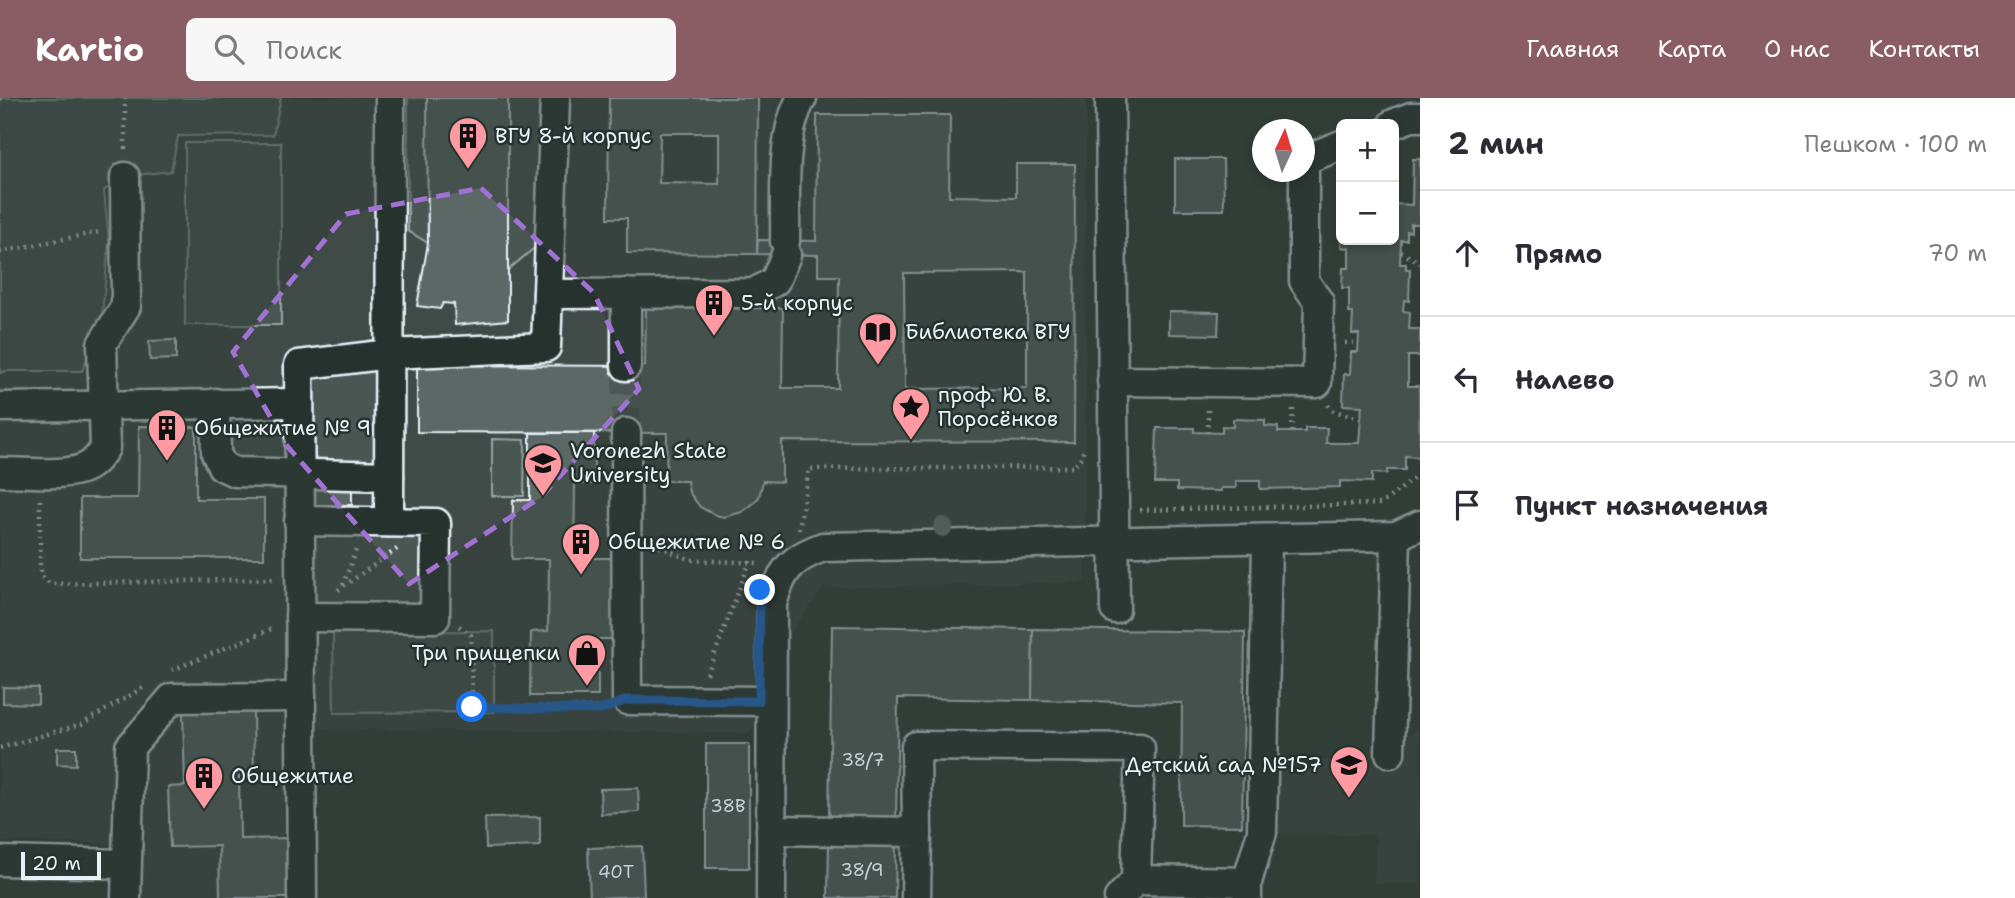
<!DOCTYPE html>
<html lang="ru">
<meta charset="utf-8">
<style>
body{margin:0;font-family:"Shantell Sans",sans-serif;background:#f7f7f7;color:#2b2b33}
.controls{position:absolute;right:21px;top:21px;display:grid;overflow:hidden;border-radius:10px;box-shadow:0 4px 10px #0003}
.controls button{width:63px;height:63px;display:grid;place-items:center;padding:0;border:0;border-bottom:2px solid #e1e1e2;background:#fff;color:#2b2b33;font:35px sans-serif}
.compass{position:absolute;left:1252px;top:21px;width:63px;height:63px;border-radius:50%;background:#fff;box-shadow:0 4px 10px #0003;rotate:4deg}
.scale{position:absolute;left:21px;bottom:18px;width:80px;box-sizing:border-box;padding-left:7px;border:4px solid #e8f1f8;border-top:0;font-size:19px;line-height:24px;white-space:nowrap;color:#e8f1f8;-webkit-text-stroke:5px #26332d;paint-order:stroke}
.stop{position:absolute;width:21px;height:21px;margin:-16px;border:5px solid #1a73e8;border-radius:50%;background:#fff}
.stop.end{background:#1a73e8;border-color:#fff;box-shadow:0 2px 7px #0008}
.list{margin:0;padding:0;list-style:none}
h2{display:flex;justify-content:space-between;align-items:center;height:91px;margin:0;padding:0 28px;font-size:30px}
h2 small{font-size:23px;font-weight:400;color:#7c7c81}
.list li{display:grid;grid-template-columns:46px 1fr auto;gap:21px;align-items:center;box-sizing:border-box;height:126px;padding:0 28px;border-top:2px solid #e1e1e2}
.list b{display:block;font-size:26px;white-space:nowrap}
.list em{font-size:23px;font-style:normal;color:#7c7c81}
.icon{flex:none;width:38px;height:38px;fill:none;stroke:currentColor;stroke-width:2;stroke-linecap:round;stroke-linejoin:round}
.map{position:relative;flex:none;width:1420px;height:800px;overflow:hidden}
header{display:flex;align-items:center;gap:42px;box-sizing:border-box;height:98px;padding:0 35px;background:#8a5d65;color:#fff}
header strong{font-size:33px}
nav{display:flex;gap:38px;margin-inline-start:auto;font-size:24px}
.search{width:490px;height:63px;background:#f7f7f7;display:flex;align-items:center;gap:18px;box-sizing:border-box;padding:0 24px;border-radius:10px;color:#7c7c81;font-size:26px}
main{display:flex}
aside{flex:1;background:#fff}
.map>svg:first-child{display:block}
</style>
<header>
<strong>Kartio</strong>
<div class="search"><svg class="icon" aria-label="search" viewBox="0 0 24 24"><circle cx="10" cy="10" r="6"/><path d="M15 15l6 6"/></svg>Поиск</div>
<nav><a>Главная</a><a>Карта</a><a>О нас</a><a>Контакты</a></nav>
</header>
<main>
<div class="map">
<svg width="1420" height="800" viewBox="0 0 1420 800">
<rect width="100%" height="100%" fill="#323e39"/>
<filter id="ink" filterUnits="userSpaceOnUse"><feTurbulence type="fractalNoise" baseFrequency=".0143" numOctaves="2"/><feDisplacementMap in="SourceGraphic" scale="14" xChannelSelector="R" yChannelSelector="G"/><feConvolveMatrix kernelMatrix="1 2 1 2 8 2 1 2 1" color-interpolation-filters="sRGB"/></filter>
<g filter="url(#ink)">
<g fill="#3f4b46">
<polygon points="0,0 1086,0 1085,484 823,490 787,539 750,635 316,631 313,800 142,800 142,746 0,743"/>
<polygon points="1420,630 1420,786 1374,785 1376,737 1278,735 1279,660 1402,666 1403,641"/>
</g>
<g fill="#495651" stroke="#98a4a4" stroke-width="2">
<polygon points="0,0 281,0 273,37 178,38 171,73 136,77 104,92 109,144 101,228 82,273 5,273 0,275"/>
<polygon points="408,0 427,0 428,145 408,133"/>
<polygon points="508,0 543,0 539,146 508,172"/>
<rect x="185" y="45" width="96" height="182"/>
<polygon points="389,256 389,378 235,374 215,305 298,305 299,267"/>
<polygon points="492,341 525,342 524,398 492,398"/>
<polygon points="299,423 436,425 435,520 300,519"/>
<polygon points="494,533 494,614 334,615 333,534"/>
</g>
<g fill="#5c6865" stroke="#e8f1f8" stroke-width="2" fill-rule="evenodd">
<polygon points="427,0 508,0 508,222 455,227 454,206 443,205 440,211 417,208 428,145"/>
<path d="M609,0h149l-1,156 -130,-1v-35h-19zM660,35h59v51l-60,-1z"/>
<path d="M817,17h133l-1,81 67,1v-33h59l-1,278 -292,-1v41l-19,-1 -4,16 -5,6 -12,9 -18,5 -9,-2 -15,-8 -11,-15 -2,-11h-21l1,-48 -250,-1v-67l228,1 1,-58h137l-1,80h56l1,-112h-21v-21l-61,-1 1,-14 58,1zM1027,174v116l-122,1 -1,-116z"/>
<polygon points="1175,61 1223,61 1224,112 1175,112"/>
<polygon points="1413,61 1420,61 1420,126 1411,126 1411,134 1407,133 1407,142 1401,142 1400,166 1406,166 1406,171 1410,171 1409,203 1404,202 1403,213 1410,214 1409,231 1420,231 1420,258 1408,258 1408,288 1419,288 1420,359 1405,358 1405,372 1387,372 1387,376 1372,375 1372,384 1340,383 1340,389 1260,391 1260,383 1236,383 1236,390 1221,390 1221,393 1177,392 1177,385 1155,385 1157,330 1194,330 1194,334 1222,335 1222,328 1233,329 1233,321 1265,322 1265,328 1278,329 1278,334 1305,334 1305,330 1327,330 1326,345 1359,345 1362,308 1343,307 1344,276 1350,276 1351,254 1358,254 1359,236 1352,236 1353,215 1349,215 1349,190 1342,190 1343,170 1349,170 1349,150 1341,149 1341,129 1341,142 1394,142 1394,106 1412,107"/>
<polygon points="1169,213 1219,214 1218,237 1169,236"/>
<polygon points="176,242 176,261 150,262 149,243"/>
<polygon points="139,328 196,329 196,401 264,401 264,460 80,460 80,400 138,400"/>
<polygon points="530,335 594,335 594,386 575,386 574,460 614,460 613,541 598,541 598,598 530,598 531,534 548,533 549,461 512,461 513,402 530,402"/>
<polygon points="311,383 352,384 352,407 311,407"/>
<polygon points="832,528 1033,531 1032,602 898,600 896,723 829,722"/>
<polygon points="1033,531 1245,534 1242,728 1181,727 1182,605 1032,602"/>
<polygon points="3,589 38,590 38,606 3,605"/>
<polygon points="253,613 254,678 239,678 240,741 289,740 290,800 220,800 219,748 170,749 168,689 185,688 183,615"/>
<rect x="706" y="646" width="43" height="124"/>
<polygon points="57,650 76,650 76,667 57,666"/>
<polygon points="638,690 639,714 601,716 600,691"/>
<polygon points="540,719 540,748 486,750 485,720"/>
<polygon points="829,743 896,744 895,800 828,800"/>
<polygon points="642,748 644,798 590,800 588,750"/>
</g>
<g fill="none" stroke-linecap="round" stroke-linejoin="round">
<polyline stroke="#4d5956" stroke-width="28" stroke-dasharray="28 14" stroke-linecap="butt" points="626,268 626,335"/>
<g stroke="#e8f1f8" stroke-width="33">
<g id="minor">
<polyline points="1110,0 1115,511"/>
<polyline points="1393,26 1411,19 1420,19"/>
<polyline points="1304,62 1341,47"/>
<path d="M785,143c1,-44 -5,-106 17,-143"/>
<polyline points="626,195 626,268"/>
<polyline points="548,196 754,195 775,183 786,157"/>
<polyline points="1112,283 1317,285 1319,204 1304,183 1304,74"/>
<polyline points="215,305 216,355 222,368 235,374 389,378"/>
<polyline points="0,309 298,305"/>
<polyline points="626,335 627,602 771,603"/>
<path d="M0,374c24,0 71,6 90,-7 7,-5 11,-11 15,-17l-3,-104 24,-38 -1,-129"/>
<polyline points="299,423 436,425 435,520 300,519"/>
<polyline points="389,424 390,0"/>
<polyline points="1390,655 1396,438"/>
<polyline points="771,732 917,734 916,800"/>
<polyline points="917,734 916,648 1140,650 1136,782"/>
<polyline points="0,763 126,766"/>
<polyline points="126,800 130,649 172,600 301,599"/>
<polyline points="302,800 299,267 389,256 546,249 555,0"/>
<path d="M771,800l1,-294c9,-33 18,-45 51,-57l573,-11 24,-11"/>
<polyline points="1119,800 1136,782 1247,784"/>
<polyline points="1247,800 1247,784 1262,734 1267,442"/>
</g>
</g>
<g stroke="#e8f1f8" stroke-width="4.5" stroke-dasharray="2 5" stroke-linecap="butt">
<polyline points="125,0 125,52"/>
<polyline points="0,1 2,0"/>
<polyline points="0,154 99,134"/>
<polyline points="1401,154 1420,165"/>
<polyline points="1345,245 1359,245"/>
<polyline points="1328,307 1331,312 1362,321"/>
<polyline points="1292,334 1293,311"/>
<polyline points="1208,335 1208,311"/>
<polyline points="40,402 40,468 42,478 50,486 276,481"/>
<polyline points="1140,412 1381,406 1420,376"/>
<polyline points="799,431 809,371 1074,369 1083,357 1083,353"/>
<polyline points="653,446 691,462 760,465"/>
<polyline points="343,487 357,449"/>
<polyline points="338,492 397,451"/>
<polyline points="459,528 471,537 472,609 603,610"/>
<polyline points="172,572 274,530"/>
<polyline points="707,576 750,463"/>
<polyline points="0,650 82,626 144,589"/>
</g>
<use href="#minor" stroke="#26332d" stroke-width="28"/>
</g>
<circle fill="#778382" cx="943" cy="429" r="10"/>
</g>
<g fill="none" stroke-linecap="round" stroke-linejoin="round" filter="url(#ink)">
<polyline stroke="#1a73e8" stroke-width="9" points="472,609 600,612 627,602 759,603 760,492"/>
</g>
<path d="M0 0H1420V800H0ZM481,90l113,105 45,96 -98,108 -132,87 -122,-138 -54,-94 113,-138z" fill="#323e39" fill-opacity=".55" fill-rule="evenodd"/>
<path fill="none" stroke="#a171d3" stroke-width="5" stroke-dasharray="14 9" stroke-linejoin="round" d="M481,90l113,105 45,96 -98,108 -132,87 -122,-138 -54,-94 113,-138z"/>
<defs>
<g id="building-pin" transform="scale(2.0125)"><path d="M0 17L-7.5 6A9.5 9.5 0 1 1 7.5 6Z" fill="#ff9aa2" stroke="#26332d"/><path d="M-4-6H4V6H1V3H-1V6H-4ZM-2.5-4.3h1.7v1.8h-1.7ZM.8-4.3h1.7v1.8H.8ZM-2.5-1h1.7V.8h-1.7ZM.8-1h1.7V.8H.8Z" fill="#111"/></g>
<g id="library-pin" transform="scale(2.0125)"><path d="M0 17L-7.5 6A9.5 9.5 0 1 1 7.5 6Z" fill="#ff9aa2" stroke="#26332d"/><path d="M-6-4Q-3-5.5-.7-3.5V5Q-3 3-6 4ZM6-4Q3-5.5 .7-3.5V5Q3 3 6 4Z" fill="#111"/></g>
<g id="sight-pin" transform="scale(2.0125)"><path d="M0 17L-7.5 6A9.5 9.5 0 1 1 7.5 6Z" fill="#ff9aa2" stroke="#26332d"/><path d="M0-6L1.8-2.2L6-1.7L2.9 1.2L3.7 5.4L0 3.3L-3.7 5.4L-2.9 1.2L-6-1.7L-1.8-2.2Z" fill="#111"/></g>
<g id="university-pin" transform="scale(2.0125)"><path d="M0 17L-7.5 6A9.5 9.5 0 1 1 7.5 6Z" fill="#ff9aa2" stroke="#26332d"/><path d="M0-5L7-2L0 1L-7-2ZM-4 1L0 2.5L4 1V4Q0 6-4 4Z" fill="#111"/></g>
<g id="shop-pin" transform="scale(2.0125)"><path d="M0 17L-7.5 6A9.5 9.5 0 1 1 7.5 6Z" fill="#ff9aa2" stroke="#26332d"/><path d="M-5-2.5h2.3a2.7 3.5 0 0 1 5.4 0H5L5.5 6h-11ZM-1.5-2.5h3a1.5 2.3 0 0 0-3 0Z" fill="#111"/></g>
<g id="school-pin" transform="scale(2.0125)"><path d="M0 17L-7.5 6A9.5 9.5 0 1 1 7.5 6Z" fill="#ff9aa2" stroke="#26332d"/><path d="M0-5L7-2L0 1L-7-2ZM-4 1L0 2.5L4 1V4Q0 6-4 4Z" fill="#111"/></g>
</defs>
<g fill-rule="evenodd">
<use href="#building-pin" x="468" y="38"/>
<use href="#building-pin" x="714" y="205"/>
<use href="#library-pin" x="878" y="234"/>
<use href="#sight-pin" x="911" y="309"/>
<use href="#building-pin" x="167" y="330"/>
<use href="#university-pin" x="543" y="365"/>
<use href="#building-pin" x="581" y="444"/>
<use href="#shop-pin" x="587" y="555"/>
<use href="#school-pin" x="1349" y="667"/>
<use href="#building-pin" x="204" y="678"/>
</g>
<g text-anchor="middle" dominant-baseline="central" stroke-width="5" stroke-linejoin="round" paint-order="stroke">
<g font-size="18" fill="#c5cfd3">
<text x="863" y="662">38/7</text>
<text x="728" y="708">38В</text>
<text x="862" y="772">38/9</text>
<text x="616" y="774">40Т</text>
</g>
<g font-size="21" fill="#e8f1f8" stroke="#26332d" text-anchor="start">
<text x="495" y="38">ВГУ 8-й корпус</text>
<text x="741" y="205">5-й корпус</text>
<text x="905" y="234">Библиотека ВГУ</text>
<text x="938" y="297">проф. Ю. В.<tspan x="938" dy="24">Поросёнков</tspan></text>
<text x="194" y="330">Общежитие № 9</text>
<text x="570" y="353">Voronezh State<tspan x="570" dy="24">University</tspan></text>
<text x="608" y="444">Общежитие № 6</text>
<text x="560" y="555" text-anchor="end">Три прищепки</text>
<text x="1322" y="667" text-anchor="end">Детский сад №157</text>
<text x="231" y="678">Общежитие</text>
</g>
</g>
</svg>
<div class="controls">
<button>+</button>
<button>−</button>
</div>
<svg class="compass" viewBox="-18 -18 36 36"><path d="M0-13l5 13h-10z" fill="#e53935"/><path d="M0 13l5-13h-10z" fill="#7c7c81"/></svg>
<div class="scale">20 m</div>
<div class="stop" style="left:472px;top:609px"></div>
<div class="stop end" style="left:760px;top:492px"></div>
</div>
<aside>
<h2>2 мин<small>Пешком · 100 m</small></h2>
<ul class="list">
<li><svg class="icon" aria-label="ahead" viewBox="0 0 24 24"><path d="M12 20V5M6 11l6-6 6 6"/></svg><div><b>Прямо</b></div><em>70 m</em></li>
<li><svg class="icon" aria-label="left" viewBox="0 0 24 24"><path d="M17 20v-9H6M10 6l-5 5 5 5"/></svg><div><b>Налево</b></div><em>30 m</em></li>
<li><svg class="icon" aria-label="arrive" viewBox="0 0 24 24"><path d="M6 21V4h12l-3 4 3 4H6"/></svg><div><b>Пункт назначения</b></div></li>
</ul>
</aside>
</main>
